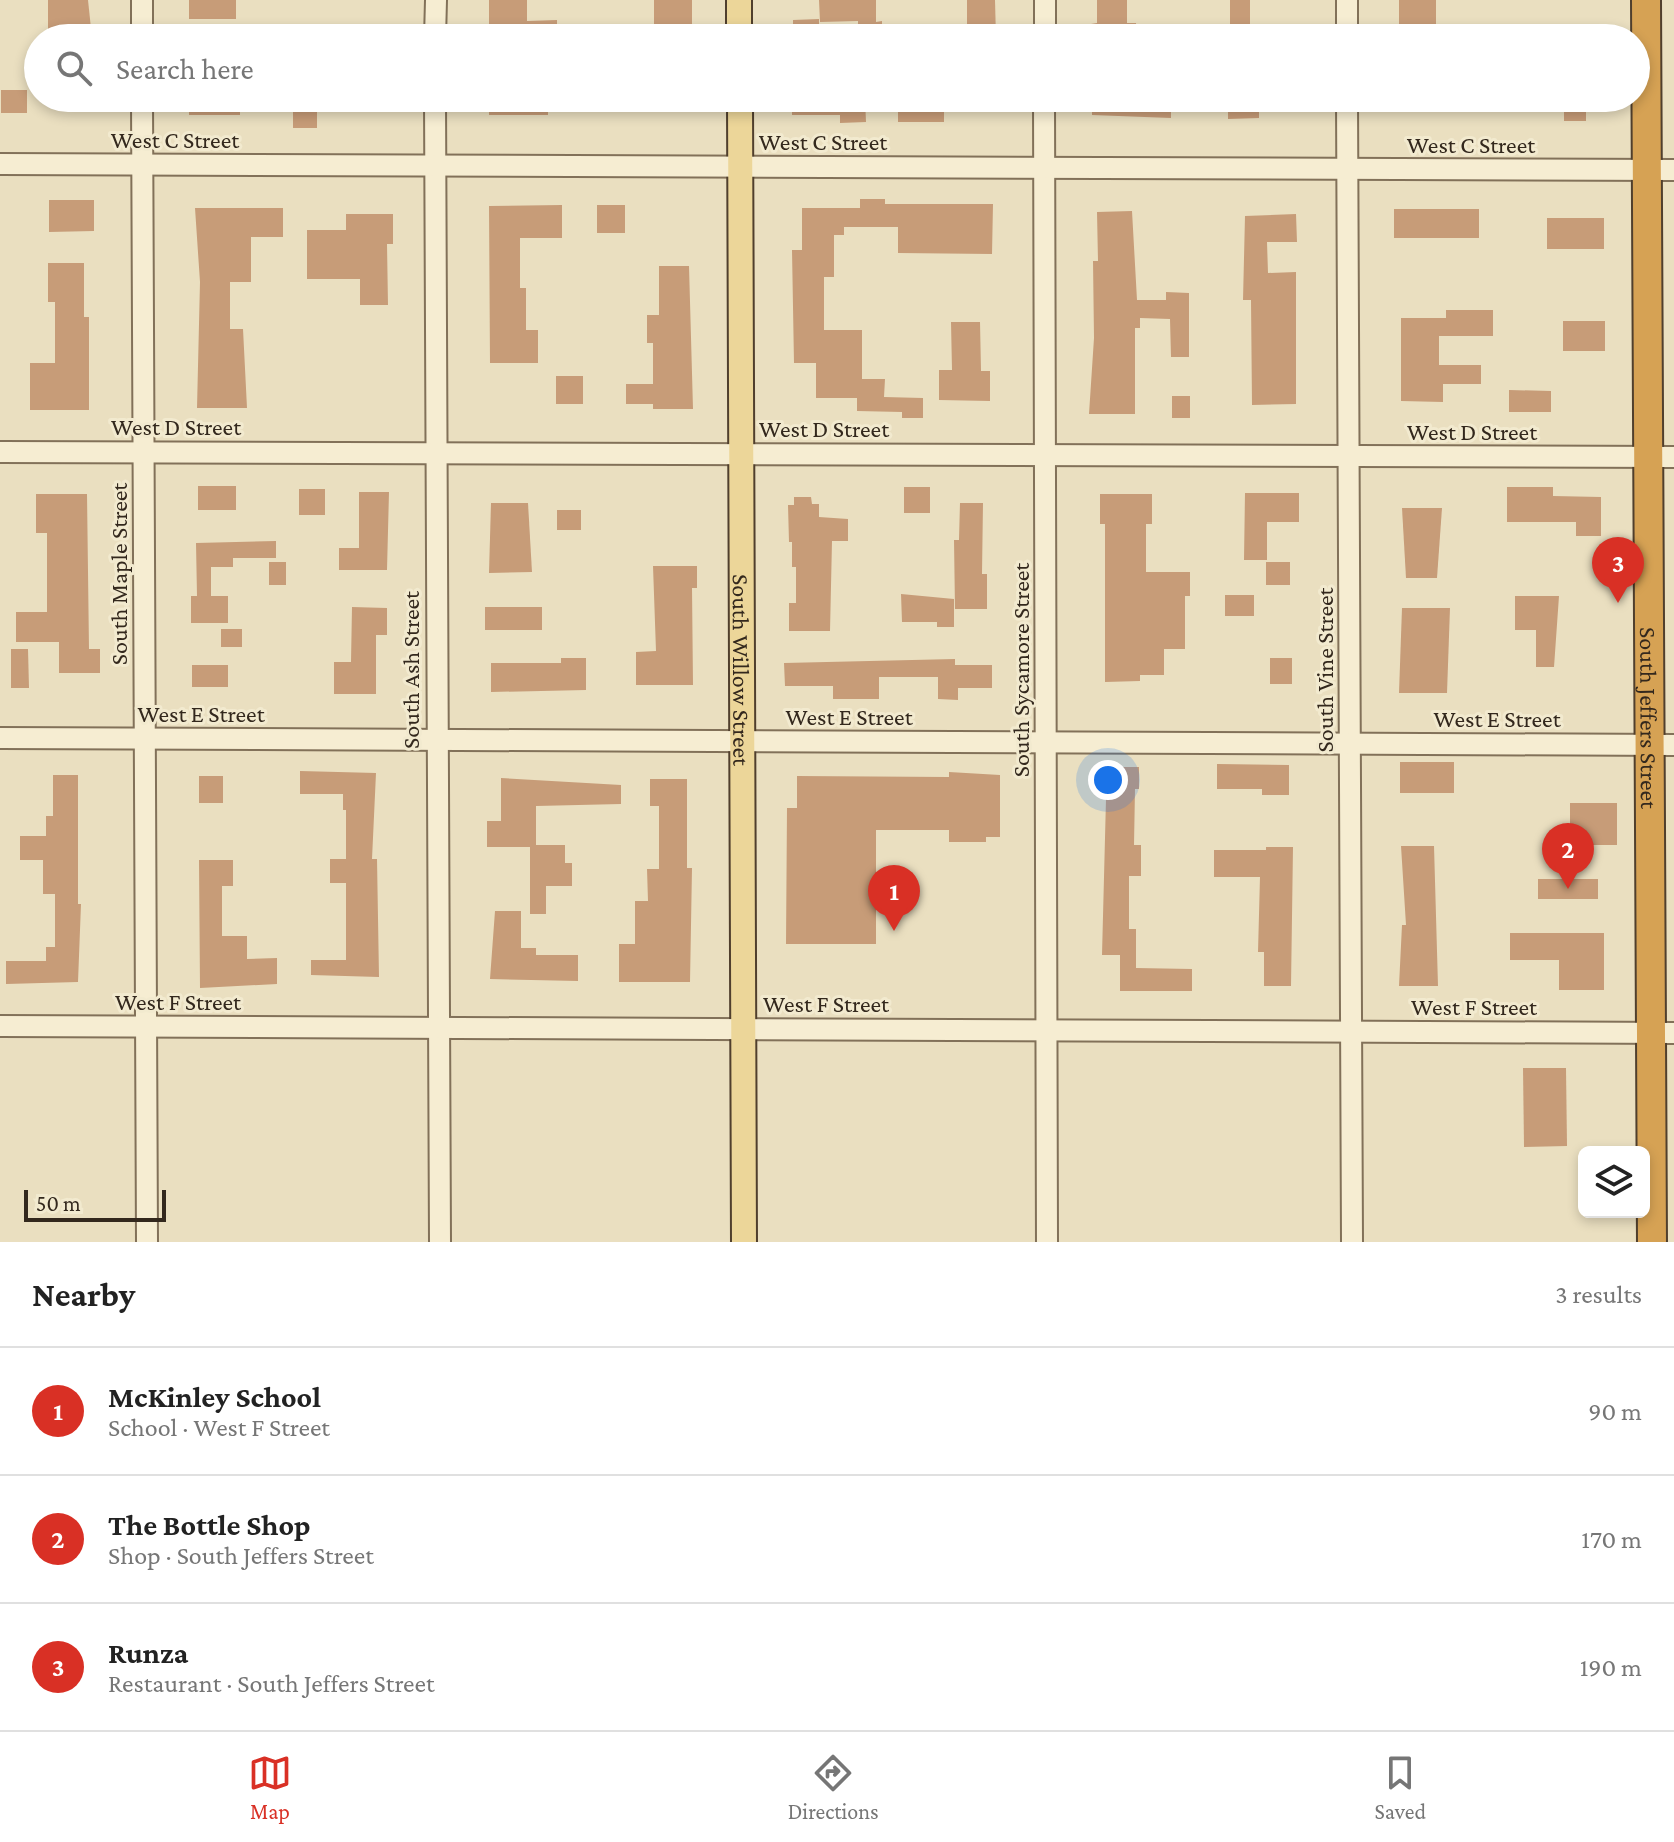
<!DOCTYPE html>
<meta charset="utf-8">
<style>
body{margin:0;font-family:"Crimson Pro",serif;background:#f2f2f2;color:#222}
.controls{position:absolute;right:24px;bottom:24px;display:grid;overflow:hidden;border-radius:12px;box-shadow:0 4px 12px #0003}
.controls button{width:72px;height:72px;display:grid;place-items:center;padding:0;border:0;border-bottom:2px solid #e0e0e0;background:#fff;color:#222;font:40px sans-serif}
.scale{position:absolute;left:24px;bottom:20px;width:142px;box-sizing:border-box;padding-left:8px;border:4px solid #33281d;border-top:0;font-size:22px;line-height:28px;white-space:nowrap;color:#33281d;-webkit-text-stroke:6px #f2eacf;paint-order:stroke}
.you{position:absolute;left:1108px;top:780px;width:28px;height:28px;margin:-20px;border:6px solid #fff;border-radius:50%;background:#1a73e8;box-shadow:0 0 0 12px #1a73e833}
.badge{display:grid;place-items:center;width:52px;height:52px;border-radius:50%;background:#d93025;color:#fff;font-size:26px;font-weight:700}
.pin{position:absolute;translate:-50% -66px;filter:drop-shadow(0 2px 4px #0008)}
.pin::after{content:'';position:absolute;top:42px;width:28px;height:24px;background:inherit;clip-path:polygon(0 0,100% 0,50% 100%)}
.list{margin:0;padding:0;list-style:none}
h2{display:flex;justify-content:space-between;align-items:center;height:104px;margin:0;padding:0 32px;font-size:34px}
h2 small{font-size:26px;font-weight:400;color:#767676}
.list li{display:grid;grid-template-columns:52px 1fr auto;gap:24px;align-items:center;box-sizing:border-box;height:128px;padding:0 32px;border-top:2px solid #e0e0e0}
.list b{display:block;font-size:30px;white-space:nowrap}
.list p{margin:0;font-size:26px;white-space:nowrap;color:#767676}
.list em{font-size:26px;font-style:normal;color:#767676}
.icon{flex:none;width:44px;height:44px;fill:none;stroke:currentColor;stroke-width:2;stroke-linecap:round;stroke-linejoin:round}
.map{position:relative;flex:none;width:1674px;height:1242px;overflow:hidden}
.search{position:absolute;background:#fff;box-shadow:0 4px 12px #0003;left:24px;right:24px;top:24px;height:88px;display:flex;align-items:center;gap:20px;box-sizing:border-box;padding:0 28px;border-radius:44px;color:#767676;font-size:30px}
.sheet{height:488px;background:#fff}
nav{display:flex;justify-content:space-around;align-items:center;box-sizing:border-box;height:112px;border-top:2px solid #e0e0e0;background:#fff;font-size:22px;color:#767676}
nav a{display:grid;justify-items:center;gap:4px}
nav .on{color:#d93025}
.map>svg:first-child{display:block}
</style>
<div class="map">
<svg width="1674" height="1242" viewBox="0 0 1674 1242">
<rect width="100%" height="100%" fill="#eadfc0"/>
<g fill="#c79c78">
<polygon points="48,0 88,0 92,38 48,38"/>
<rect x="189" y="0" width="47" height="19"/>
<polygon points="489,0 527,0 527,21 557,20 557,38 489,38"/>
<rect x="654" y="0" width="38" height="38"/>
<polygon points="819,0 876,0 876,22 882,21 882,38 858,38 858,21 820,22"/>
<polygon points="967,0 995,0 996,38 967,38"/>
<polygon points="1097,0 1127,0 1127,23 1136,23 1137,38 1091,38 1091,24 1097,23"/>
<rect x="1230" y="0" width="20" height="38"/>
<rect x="1399" y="0" width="37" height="38"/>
<polygon points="819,19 819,38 793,38 793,20"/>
<rect x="1" y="90" width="26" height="23"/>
<rect x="189" y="98" width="51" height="17"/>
<rect x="489" y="98" width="59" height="17"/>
<polygon points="792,98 865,98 866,122 840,123 840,115 792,115"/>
<rect x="898" y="98" width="46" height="24"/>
<polygon points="1092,98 1171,98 1171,118 1092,115"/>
<polygon points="1228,98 1259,98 1259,118 1228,119"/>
<rect x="1564" y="98" width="22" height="23"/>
<rect x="293" y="99" width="24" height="29"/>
<polygon points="860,199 885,199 885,204 993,204 992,254 898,253 898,227 844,227 844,235 834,235 834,277 824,277 824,330 862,330 862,379 885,379 884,397 923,398 923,418 902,418 902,412 857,411 857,398 816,398 816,363 794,363 792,250 802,250 802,208 860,208"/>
<polygon points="49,200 94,200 94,231 49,232"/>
<polygon points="562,205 562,238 520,238 520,288 526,288 526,330 538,330 538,363 490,363 489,206"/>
<rect x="597" y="205" width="28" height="28"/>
<polygon points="195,208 283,208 283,237 251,237 251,282 230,282 230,329 243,329 247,408 197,408 200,282"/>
<rect x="1394" y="209" width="85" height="29"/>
<polygon points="1132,211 1137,300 1166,300 1166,292 1189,293 1189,357 1171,357 1170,319 1140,318 1140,328 1135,328 1135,414 1089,414 1094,338 1093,261 1098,261 1097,212"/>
<polygon points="346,214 393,214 393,244 387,244 388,305 360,305 360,279 307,279 307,230 346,230"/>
<polygon points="1296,214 1297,242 1267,242 1268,273 1296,272 1296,404 1252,405 1251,300 1243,300 1245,216"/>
<rect x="1547" y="218" width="57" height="31"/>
<polygon points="48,263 84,263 84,317 89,317 89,410 30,410 30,363 55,363 55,302 48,302"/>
<polygon points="659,266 689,266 693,409 653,409 653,404 626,404 626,384 653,384 653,343 647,343 647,315 659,315"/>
<polygon points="1446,310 1493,310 1493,336 1439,336 1439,365 1481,365 1481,384 1443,384 1443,402 1401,401 1401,318 1446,318"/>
<rect x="1563" y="321" width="42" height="30"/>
<polygon points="951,322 980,322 981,371 990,371 990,401 939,400 939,370 952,370"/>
<rect x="556" y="376" width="27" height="28"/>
<polygon points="1509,390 1551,391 1551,412 1509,412"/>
<rect x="1172" y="396" width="18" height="22"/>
<rect x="198" y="486" width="38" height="24"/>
<rect x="904" y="487" width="26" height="26"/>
<polygon points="1507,487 1553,487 1553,496 1601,497 1601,536 1576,536 1576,522 1507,522"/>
<rect x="299" y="489" width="26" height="26"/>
<polygon points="359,492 389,492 387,570 339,570 339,548 359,548"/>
<polygon points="1245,493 1299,493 1299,522 1267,522 1267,560 1244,560"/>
<polygon points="36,494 87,494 89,649 100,649 100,673 59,673 59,642 16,642 16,612 47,612 47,533 36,533"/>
<polygon points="1100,494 1152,494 1152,524 1146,524 1146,572 1190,572 1190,596 1185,596 1185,649 1164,649 1164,675 1140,675 1140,681 1105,682 1105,524 1100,524"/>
<polygon points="794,497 811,497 812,504 819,504 819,517 848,519 848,541 832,541 830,631 789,631 789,603 796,603 796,567 792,567 792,542 789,542 788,505 794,505"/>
<polygon points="491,503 528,503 532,572 489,573"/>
<polygon points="960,503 983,503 982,574 987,574 987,609 955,609 954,540 959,540"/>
<polygon points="1402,508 1442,508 1437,578 1406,578"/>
<rect x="557" y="510" width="24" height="20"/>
<polygon points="276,541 276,558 233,558 233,567 211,567 211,596 228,596 228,623 191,623 191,596 197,596 196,543"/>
<rect x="269" y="562" width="17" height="23"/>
<rect x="1266" y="562" width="24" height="23"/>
<polygon points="653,566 697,566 697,588 692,588 693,685 636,685 636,652 656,651"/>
<polygon points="901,594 954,599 954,627 937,627 937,622 902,622"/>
<rect x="1225" y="595" width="29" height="21"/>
<polygon points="1515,596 1559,596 1554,667 1536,667 1536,630 1515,630"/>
<polygon points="352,607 387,608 387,635 376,635 376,694 334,694 334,662 351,662"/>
<rect x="485" y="607" width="57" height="23"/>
<polygon points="1402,608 1450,608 1447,693 1399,693"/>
<rect x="221" y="629" width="21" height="18"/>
<polygon points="11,649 28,649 29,688 11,688"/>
<polygon points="561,658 586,658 586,690 491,692 491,663 561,663"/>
<rect x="1270" y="658" width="22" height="26"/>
<polygon points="955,659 955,665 992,665 992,688 958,688 958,700 938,699 938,677 879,677 879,699 833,699 833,686 785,686 784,663"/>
<rect x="192" y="665" width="36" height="22"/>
<rect x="1400" y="762" width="54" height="31"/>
<polygon points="1217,764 1289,765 1289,795 1262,795 1262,789 1217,789"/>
<polygon points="1113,767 1139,767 1139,789 1135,789 1134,845 1141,845 1141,876 1129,876 1129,929 1136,929 1136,968 1192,969 1192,991 1120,991 1120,955 1102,955 1106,799 1113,799"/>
<polygon points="300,771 376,773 372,859 377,859 379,977 311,975 311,960 346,960 346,883 330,883 330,859 346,859 346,810 343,810 343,794 300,794"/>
<polygon points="949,772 1000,775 1000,837 986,837 986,842 949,842 949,830 876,830 876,944 786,944 787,808 797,808 797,776 949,777"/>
<polygon points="53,775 78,775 78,904 81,904 78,982 6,984 6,961 46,961 46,947 55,947 55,894 43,894 43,860 20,860 20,836 46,836 46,816 53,816"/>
<rect x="199" y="776" width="24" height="27"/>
<polygon points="501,778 621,785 621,804 536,806 536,845 565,845 565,863 572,863 572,886 546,886 546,914 530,914 530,847 487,847 487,821 501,821"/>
<polygon points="650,779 687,779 687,868 692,868 690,982 619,982 619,944 635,944 635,901 648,901 647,869 659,869 659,806 650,806"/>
<polygon points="1570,803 1617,803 1617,845 1577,845 1570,837"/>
<polygon points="1401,846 1434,846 1438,986 1399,986 1402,925 1406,925"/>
<polygon points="1266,847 1293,847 1291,986 1264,986 1264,952 1258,952 1260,877 1214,877 1214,850 1266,850"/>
<polygon points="199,860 233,860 233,886 222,886 222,936 247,936 247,959 277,958 277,984 200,988"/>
<rect x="1538" y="879" width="60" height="20"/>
<polygon points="495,911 521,911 521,948 536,948 536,955 578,955 578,981 490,979"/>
<polygon points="1510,933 1604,933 1604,990 1559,990 1559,960 1510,960"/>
<polygon points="1523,1068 1566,1068 1567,1146 1524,1147"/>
</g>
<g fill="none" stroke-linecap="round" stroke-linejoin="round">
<g stroke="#827159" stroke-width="24">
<g id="minor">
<polyline points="142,0 142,38"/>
<polyline points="1347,0 1347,38"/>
<polyline points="435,38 436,0"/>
<polyline points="1045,38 1045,0"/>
<polyline points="142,98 147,1242"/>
<polyline points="435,98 440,1242"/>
<polyline points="1044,98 1047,1242"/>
<polyline points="1347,98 1352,1242"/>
<polyline points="0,164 1674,170"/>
<polyline points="0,452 1674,457"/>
<polyline points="0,738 1674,745"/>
<polyline points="0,1026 1674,1033"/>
</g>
</g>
<g stroke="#503f2d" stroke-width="28">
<g id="major">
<polyline points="739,0 739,38"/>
<path id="s1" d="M740,98l4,1144"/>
</g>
</g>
<g stroke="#503f2d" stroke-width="32">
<g id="highway">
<path id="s2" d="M1646,0l6,1242"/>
</g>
</g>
<use href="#minor" stroke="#f6edd2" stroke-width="20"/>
<use href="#major" stroke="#ecd699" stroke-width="24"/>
<use href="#highway" stroke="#d6a254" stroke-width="28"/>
</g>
<g text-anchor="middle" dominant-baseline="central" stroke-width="6" stroke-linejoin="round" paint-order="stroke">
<g font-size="24" fill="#33281d" stroke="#f2eacf">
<text x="175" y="139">West C Street</text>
<text x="823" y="141">West C Street</text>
<text x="1471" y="144">West C Street</text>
<text x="176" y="426">West D Street</text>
<text x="824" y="428">West D Street</text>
<text x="1472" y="431">West D Street</text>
<text transform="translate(118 574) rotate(-90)">South Maple Street</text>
<text transform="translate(410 670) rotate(-90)">South Ash Street</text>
<text stroke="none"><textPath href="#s1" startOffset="572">South Willow Street</textPath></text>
<text transform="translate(1020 670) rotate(-90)">South Sycamore Street</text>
<text transform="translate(1324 670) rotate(-90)">South Vine Street</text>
<text x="201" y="713">West E Street</text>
<text x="849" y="716">West E Street</text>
<text stroke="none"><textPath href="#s2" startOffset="718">South Jeffers Street</textPath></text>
<text x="1497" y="718">West E Street</text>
<text x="178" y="1001">West F Street</text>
<text x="826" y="1003">West F Street</text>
<text x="1474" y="1006">West F Street</text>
</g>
</g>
</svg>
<div class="controls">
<button><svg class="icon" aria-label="layers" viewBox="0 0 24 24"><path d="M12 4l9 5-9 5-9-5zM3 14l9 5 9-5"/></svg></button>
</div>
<div class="scale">50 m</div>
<div class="you"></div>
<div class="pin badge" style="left:894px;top:931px">1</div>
<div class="pin badge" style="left:1568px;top:889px">2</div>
<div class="pin badge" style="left:1618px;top:603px">3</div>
<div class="search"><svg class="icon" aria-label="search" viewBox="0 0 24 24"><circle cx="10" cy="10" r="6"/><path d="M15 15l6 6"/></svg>Search here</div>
</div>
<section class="sheet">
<h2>Nearby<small>3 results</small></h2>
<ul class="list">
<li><span class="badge">1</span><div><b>McKinley School</b><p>School · West F Street</p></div><em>90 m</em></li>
<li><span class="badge">2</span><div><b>The Bottle Shop</b><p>Shop · South Jeffers Street</p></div><em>170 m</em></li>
<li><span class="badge">3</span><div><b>Runza</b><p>Restaurant · South Jeffers Street</p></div><em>190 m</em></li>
</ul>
</section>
<nav>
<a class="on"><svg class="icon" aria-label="map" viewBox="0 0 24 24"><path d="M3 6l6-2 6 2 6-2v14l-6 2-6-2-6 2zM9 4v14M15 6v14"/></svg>Map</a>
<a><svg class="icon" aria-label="directions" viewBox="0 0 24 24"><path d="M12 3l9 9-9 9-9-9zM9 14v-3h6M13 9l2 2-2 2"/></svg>Directions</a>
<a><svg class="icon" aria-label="saved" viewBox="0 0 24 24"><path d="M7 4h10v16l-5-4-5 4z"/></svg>Saved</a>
</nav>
